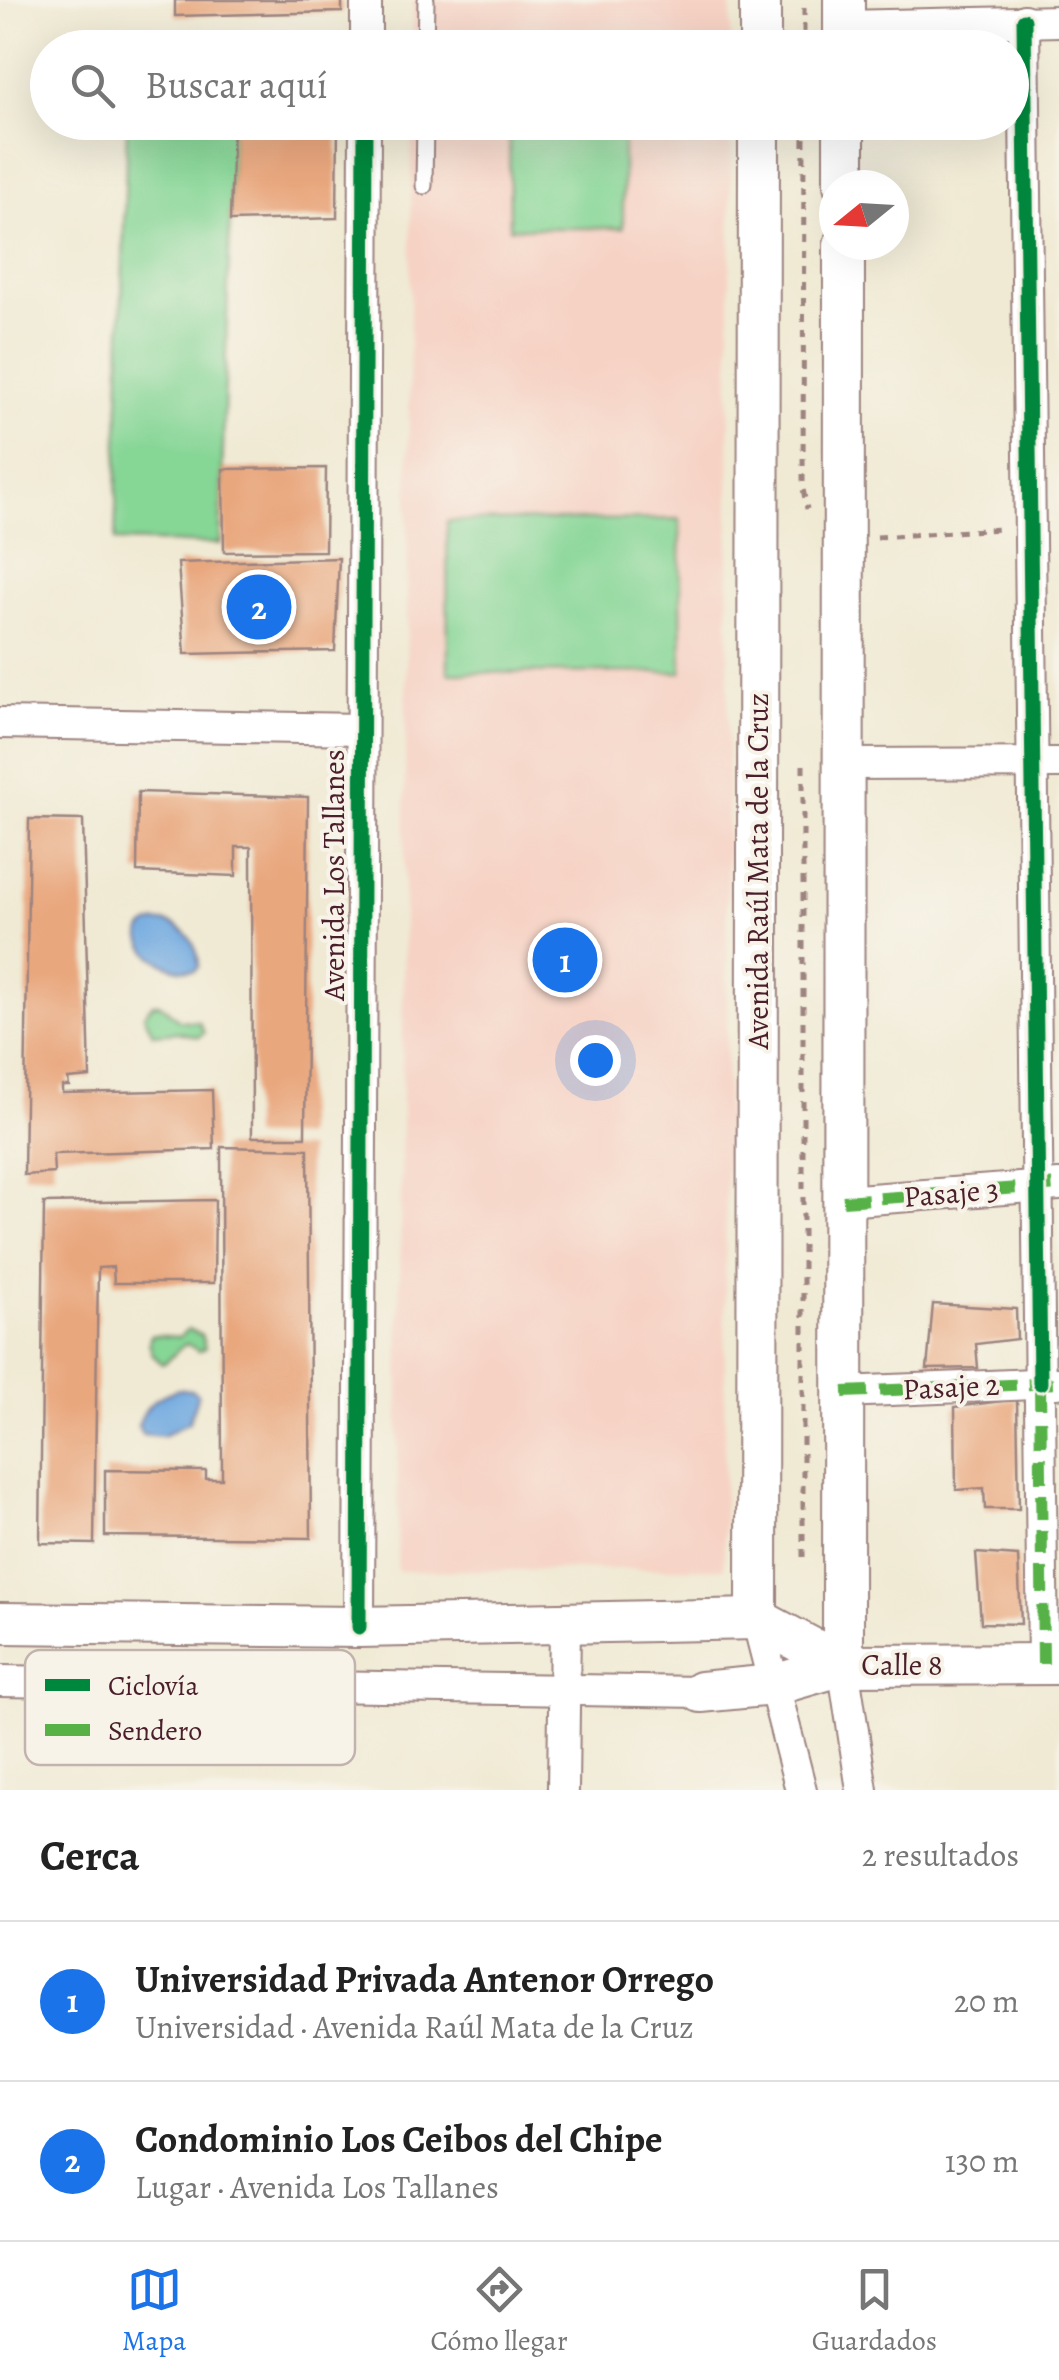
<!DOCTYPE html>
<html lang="es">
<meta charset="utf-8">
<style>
body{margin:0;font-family:Alegreya,serif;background:#f6f6f6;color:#222}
.compass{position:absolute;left:819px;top:170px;width:90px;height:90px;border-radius:50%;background:#fff;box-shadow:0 10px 40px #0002;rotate:252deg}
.you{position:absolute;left:595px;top:1060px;width:35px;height:35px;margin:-25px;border:8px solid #fff;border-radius:50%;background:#1a73e8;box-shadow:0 0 0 15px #1a73e833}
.badge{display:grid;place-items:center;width:65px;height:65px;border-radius:50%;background:#1a73e8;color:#fff;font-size:32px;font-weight:700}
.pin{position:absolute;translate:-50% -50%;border:5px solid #fff;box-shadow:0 2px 10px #0006}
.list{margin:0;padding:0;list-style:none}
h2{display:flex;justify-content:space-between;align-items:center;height:130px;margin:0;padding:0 40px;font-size:42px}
h2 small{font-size:32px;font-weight:400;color:#767676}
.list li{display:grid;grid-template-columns:65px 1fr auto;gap:30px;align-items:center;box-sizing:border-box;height:160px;padding:0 40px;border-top:2px solid #e0e0e0}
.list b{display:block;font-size:38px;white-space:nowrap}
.list p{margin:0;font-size:32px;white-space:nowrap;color:#767676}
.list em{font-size:32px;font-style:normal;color:#767676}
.icon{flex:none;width:55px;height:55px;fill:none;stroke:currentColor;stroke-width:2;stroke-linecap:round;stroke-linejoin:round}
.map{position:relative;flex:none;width:1059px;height:1790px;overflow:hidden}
.search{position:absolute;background:#fff;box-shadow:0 10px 40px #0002;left:30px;right:30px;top:30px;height:110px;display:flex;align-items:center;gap:25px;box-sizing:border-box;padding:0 35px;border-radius:55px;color:#767676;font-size:38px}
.sheet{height:450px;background:#fff}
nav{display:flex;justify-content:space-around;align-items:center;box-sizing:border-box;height:140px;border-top:2px solid #e0e0e0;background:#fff;font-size:28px;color:#767676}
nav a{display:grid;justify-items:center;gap:5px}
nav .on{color:#1a73e8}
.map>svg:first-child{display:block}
</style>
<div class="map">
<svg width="1059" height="1790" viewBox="0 0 1059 1790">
<rect width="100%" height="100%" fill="#f7f3e8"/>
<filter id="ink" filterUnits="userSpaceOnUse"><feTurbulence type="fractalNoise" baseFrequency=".01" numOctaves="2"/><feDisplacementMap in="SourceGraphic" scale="20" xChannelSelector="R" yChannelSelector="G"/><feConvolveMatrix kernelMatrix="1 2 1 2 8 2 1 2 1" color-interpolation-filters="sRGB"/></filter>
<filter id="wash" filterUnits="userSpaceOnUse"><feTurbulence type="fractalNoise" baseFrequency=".0048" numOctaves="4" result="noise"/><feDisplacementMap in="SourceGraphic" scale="40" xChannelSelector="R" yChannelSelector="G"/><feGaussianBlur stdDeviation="2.25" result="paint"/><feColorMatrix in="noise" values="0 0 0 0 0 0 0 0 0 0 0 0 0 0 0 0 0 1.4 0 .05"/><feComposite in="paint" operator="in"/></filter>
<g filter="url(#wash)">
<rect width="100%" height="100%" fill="#f0ead4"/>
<g fill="#f6d2c4">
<polygon points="413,0 731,0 731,47 412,48"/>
<polygon points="412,123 731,123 724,1568 397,1571"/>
</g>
<g fill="#86d696" stroke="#687a60" stroke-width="2.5">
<polygon points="127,123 233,123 220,544 115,541"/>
<polygon points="509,123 623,123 623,228 510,228"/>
<polygon points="680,519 682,672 448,673 447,521"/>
<polygon points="153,1004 160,1004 179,1020 199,1022 204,1033 198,1037 179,1032 153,1034 144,1015"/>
<path d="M188,1329l13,6 4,13 -6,3 -12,-7c-12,4 -14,16 -25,20l-9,-9 -4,-12 2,-8 28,2z"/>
</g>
<g fill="#70a9e0" stroke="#5d6486" stroke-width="2.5">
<path d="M164,922c23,4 34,23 35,44l-4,4c-46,3 -78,-48 -31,-48z"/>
<path d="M179,1389l13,1 6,4 -9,28 -26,14 -21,-2 -4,-8c7,-22 19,-30 41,-37z"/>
</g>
<g id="blocks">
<g fill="#e9a77e">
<polygon points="175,0 342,0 342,12 175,16"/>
<polygon points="233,122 338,122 337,218 230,221"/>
<polygon points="326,468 325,551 224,552 223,469"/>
<polygon points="339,558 335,651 185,654 178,563"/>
<polygon points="138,792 308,797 305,1137 252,1137 251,847 236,847 236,876 137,872"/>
<polygon points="29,819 83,820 90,1077 68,1079 69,1086 62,1086 62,1093 212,1090 214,1149 53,1154 54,1173 24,1175"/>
<polygon points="221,1147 308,1149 311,1538 105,1536 105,1470 206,1471 206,1479 222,1479"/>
<polygon points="215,1200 214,1283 114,1283 113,1267 98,1268 94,1544 40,1543 44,1203"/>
<polygon points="933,1304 1016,1309 1017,1339 976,1344 978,1368 927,1369"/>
<polygon points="1017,1399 1019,1509 985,1509 984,1488 956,1490 955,1407"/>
<polygon points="976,1553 1018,1556 1021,1624 981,1623"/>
</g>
</g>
</g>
<g filter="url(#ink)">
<use href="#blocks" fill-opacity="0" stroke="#9d8480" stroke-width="2.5"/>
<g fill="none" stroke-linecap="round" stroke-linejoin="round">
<g stroke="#9d8480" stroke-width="19">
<g id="lane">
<polyline points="425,48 426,0"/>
<polyline points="424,186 425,122"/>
</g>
</g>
<g stroke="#9d8480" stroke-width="34">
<g id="street">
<polyline points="1024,20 1043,1664"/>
<polyline points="844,26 1059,21"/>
<polyline points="366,48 366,0"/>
<polyline points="0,723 362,729"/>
<polyline points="844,764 1059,763"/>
<polyline points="843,1201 1059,1185"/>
<polyline points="843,1392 1056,1383"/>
<polyline points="757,1619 801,1790"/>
<polyline points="359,1627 365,122"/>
<polyline points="843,1665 862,1790"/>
<polyline points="0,1681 701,1692"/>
<polyline points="563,1790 565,1623"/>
</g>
</g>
<g stroke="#9d8480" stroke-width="44">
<g id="secondary">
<polyline points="760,48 760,0"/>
<polyline points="844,48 844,0"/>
<polyline points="844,185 844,122"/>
<polyline points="757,1619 759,122"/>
<polyline points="0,1623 359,1627 757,1619 843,1665 1059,1664"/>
<polyline points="701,1692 774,1685 843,1665 844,245"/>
</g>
</g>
<g stroke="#9d8480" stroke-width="5" stroke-dasharray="8 8" stroke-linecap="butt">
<polyline points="804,48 804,0"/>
<polyline points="804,122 803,489 807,509"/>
<polyline points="877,537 1001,529"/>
<polyline points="803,765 803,1563"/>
</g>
<use href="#lane" stroke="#fff" stroke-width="15"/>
<use href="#street" stroke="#fff" stroke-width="30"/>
<use href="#secondary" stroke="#fff" stroke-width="40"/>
<g stroke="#57b146" stroke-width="12" stroke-dasharray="25 12" stroke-linecap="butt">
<polyline points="843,1201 1059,1185"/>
<polyline points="1040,1383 1043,1664"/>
<polyline points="843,1392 1059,1383"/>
</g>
<g stroke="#f7f3e8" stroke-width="21">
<g id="cycleway">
<polyline points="1024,20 1040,1383"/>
<polyline points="359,1627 365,122"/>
</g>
</g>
<use href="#cycleway" stroke="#00873e" stroke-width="15"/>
</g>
</g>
<g text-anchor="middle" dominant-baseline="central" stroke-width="8" stroke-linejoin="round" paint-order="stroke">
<g font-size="30" fill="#4a1f2b" stroke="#f7f3e8">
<text transform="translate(758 871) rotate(-90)">Avenida Raúl Mata de la Cruz</text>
<text transform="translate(334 875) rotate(-90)">Avenida Los Tallanes</text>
<text transform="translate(951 1193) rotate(-5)">Pasaje 3</text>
<text transform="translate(951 1387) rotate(-3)">Pasaje 2</text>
<text x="902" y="1665">Calle 8</text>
</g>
</g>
<rect x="25" y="1650" width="330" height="115" rx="15" fill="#f7f3e8" stroke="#c3b3af" stroke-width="2.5"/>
<rect x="45" y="1679" width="45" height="12" fill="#00873e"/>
<rect x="45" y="1724" width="45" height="12" fill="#57b146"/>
<g font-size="28" fill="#4a1f2b">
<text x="108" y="1695">Ciclovía</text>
<text x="108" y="1740">Sendero</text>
</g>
</svg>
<svg class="compass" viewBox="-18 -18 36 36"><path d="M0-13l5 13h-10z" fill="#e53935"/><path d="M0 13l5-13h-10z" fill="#767676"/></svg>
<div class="you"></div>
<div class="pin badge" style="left:565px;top:960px">1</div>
<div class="pin badge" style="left:259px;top:607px">2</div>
<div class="search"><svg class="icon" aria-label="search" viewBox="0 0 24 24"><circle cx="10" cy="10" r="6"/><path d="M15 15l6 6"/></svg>Buscar aquí</div>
</div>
<section class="sheet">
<h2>Cerca<small>2 resultados</small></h2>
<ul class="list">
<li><span class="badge">1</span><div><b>Universidad Privada Antenor Orrego</b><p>Universidad · Avenida Raúl Mata de la Cruz</p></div><em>20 m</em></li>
<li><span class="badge">2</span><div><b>Condominio Los Ceibos del Chipe</b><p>Lugar · Avenida Los Tallanes</p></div><em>130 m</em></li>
</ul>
</section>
<nav>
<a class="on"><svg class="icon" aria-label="map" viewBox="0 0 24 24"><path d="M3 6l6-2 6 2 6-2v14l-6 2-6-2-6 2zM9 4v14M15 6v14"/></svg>Mapa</a>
<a><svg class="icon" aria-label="directions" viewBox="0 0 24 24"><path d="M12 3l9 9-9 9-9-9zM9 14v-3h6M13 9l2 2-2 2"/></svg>Cómo llegar</a>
<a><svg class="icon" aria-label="saved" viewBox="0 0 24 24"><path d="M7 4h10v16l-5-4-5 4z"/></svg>Guardados</a>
</nav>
